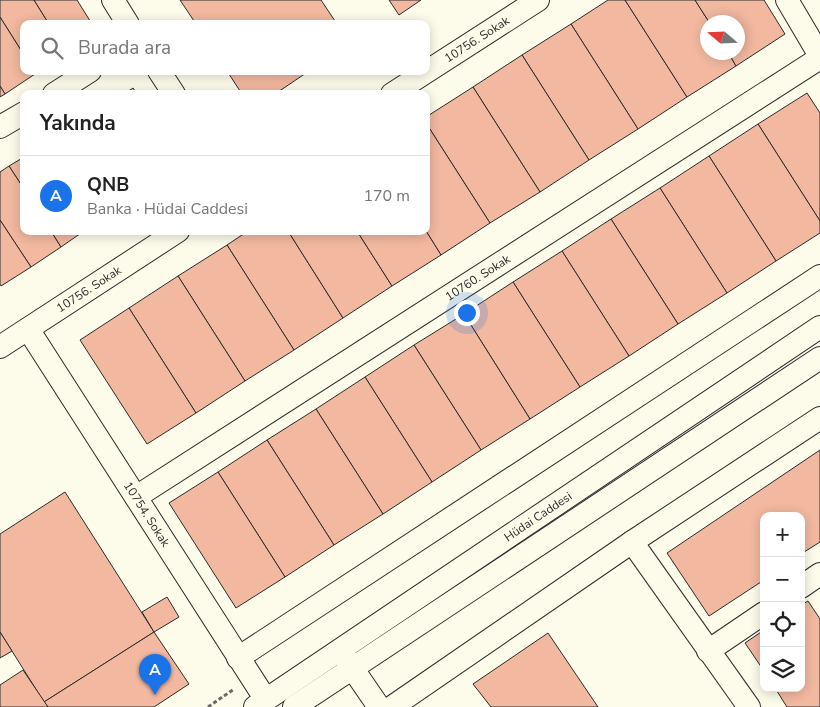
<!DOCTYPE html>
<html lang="tr">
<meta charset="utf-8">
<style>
body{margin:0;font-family:"Nunito Sans",sans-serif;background:#f2f2f2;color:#222}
.controls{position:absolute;right:15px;bottom:15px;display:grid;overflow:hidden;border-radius:10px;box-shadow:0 2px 12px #0003}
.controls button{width:45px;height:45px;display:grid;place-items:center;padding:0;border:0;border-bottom:1px solid #e0e0e0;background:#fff;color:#222;font:25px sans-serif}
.compass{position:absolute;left:700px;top:15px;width:45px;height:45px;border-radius:50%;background:#fff;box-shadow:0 2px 12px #0003;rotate:289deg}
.you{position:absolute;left:466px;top:312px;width:18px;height:18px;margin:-12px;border:4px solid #fff;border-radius:50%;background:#1a73e8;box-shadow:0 0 0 8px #1a73e833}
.badge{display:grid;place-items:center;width:32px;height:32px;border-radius:50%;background:#1a73e8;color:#fff;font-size:16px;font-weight:700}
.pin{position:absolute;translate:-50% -41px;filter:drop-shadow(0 1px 2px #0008)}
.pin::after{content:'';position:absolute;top:26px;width:18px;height:15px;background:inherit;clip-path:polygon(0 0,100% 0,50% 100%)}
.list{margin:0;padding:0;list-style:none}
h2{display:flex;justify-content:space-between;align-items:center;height:65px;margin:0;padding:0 20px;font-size:21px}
h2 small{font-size:16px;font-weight:400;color:#767676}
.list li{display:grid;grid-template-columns:32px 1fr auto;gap:15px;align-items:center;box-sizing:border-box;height:80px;padding:0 20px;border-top:1px solid #e0e0e0}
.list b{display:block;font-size:19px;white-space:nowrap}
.list p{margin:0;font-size:16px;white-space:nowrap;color:#767676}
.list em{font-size:16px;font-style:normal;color:#767676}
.icon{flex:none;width:28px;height:28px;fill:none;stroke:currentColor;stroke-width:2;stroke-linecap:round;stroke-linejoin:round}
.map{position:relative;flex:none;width:820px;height:707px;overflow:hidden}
.search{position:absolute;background:#fff;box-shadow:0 2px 12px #0003;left:20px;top:20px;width:410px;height:55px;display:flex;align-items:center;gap:12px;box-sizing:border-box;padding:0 18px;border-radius:10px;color:#767676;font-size:19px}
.panel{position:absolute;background:#fff;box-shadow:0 2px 12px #0003;left:20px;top:90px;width:410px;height:145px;border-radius:10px}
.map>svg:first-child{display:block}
</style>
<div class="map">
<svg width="820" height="707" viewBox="0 0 820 707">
<rect width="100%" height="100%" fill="#fdfbea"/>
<g fill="#f2b8a0" stroke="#2b2b2b">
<polygon points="0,0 34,0 49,24 24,24 24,55 0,17"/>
<polygon points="34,0 77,0 92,24 49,24"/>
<polygon points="180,0 321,0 337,24 196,24"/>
<polygon points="389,0 421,0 399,15"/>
<polygon points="608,0 625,0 687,97 638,129 571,24"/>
<polygon points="625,0 695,0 709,22 708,22 708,52 728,52 736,66 687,97"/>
<polygon points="695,0 764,0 785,34 736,66 728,52 738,52 738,22 709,22"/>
<polygon points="0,17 24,55 24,71 34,71 35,74 5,94 0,86"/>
<polygon points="571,24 638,129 589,160 522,55"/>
<polygon points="522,55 589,160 540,192 473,87"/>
<polygon points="227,71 309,71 275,94 242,94"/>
<polygon points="0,86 5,94 0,97"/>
<polygon points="473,87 540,192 490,223 426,123 426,117"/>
<polygon points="133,88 137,94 124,94"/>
<polygon points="807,93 820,113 820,221 758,124"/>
<polygon points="426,123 490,223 441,255 426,231"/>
<polygon points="758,124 820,221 820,233 776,261 709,156"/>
<polygon points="709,156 776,261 727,293 660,188"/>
<polygon points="24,157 24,189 9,166"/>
<polygon points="9,166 24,189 24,231 51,231 61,247 31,267 0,220 0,172"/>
<polygon points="660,188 727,293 678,324 611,219"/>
<polygon points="611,219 678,324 629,356 562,251"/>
<polygon points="0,220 31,267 1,286 0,284"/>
<polygon points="51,231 84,231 61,247"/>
<polygon points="248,231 288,231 343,318 294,350 227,245"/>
<polygon points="288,231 357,231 392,286 343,318"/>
<polygon points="357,231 426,231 441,255 392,286"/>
<polygon points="227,245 294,350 245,381 178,276"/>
<polygon points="562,251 629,356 580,387 513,282"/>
<polygon points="178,276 245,381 196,413 129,308"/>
<polygon points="513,282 580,387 530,419 464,314"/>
<polygon points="129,308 196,413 147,444 80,340"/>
<polygon points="464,314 530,419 481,450 414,345"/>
<polygon points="414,345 481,450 432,482 365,377"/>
<polygon points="365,377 432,482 383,514 316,409"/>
<polygon points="316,409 383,514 334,545 267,440"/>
<polygon points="267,440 334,545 285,577 218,472"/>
<polygon points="820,450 820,542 801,554 801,516 764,516 764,580 709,616 667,553"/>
<polygon points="218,472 285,577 236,608 169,503"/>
<polygon points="65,492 154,632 44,702 0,632 0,534"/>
<polygon points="167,597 179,617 154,632 142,612"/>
<polygon points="808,601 820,619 820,707 787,707 775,688 801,688 801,605"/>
<polygon points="764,630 764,671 745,643"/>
<polygon points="0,632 12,651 0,658"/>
<polygon points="154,632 189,684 154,707 48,707 44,702"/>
<polygon points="548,633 598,707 491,707 473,684"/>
<polygon points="23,670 48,707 0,707 0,685"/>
</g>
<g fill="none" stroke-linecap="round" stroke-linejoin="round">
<g stroke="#2b2b2b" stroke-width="24">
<g id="minor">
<polyline points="113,0 128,24"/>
<polyline points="787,0 820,56"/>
<polyline points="159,71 174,94"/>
<polyline points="54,94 90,71"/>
<path id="s1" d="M392,94l146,-94"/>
<polyline points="0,127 24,113"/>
<path id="s2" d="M28,329l238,371"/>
<path id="s3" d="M0,347l178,-116"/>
<path id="s4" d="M136,497l684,-439"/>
<polyline points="632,542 749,707"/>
<polyline points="801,587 820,574"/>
<polyline points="708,651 764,613"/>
<polyline points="344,656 379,707"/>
<polyline points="238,658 820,276"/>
<path id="s5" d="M255,707l565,-380"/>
<polyline points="294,707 820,358"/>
<polyline points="392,707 632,542 820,418"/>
</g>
</g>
<polyline stroke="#6a6964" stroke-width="3" stroke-dasharray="4 2.5" stroke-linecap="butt" points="208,707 234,689"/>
<use href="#minor" stroke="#fdfbea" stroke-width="22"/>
</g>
<g text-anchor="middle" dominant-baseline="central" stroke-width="4" stroke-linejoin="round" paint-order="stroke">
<g font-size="12" fill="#2b2b2b" stroke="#fdfbea">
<text stroke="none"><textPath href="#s1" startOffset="101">10756. Sokak</textPath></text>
<text stroke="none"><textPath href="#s4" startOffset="406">10760. Sokak</textPath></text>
<text stroke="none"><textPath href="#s3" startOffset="106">10756. Sokak</textPath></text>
<text stroke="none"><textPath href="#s2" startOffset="220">10754. Sokak</textPath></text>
<text stroke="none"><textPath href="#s5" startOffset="341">Hüdai Caddesi</textPath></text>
</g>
</g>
</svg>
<div class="controls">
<button>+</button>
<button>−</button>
<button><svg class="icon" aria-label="locate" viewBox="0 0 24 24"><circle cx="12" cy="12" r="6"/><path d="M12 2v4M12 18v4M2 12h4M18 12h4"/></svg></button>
<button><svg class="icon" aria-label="layers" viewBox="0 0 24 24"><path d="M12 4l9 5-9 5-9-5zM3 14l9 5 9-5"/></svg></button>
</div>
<svg class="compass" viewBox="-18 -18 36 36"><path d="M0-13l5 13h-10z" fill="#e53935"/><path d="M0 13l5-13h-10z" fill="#767676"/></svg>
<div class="you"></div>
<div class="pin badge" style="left:155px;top:695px">A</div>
<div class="search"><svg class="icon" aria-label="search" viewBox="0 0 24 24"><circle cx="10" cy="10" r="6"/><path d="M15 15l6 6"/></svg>Burada ara</div>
<section class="panel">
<h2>Yakında<small></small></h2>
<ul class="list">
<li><span class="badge">A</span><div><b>QNB</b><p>Banka · Hüdai Caddesi</p></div><em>170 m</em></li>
</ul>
</section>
</div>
